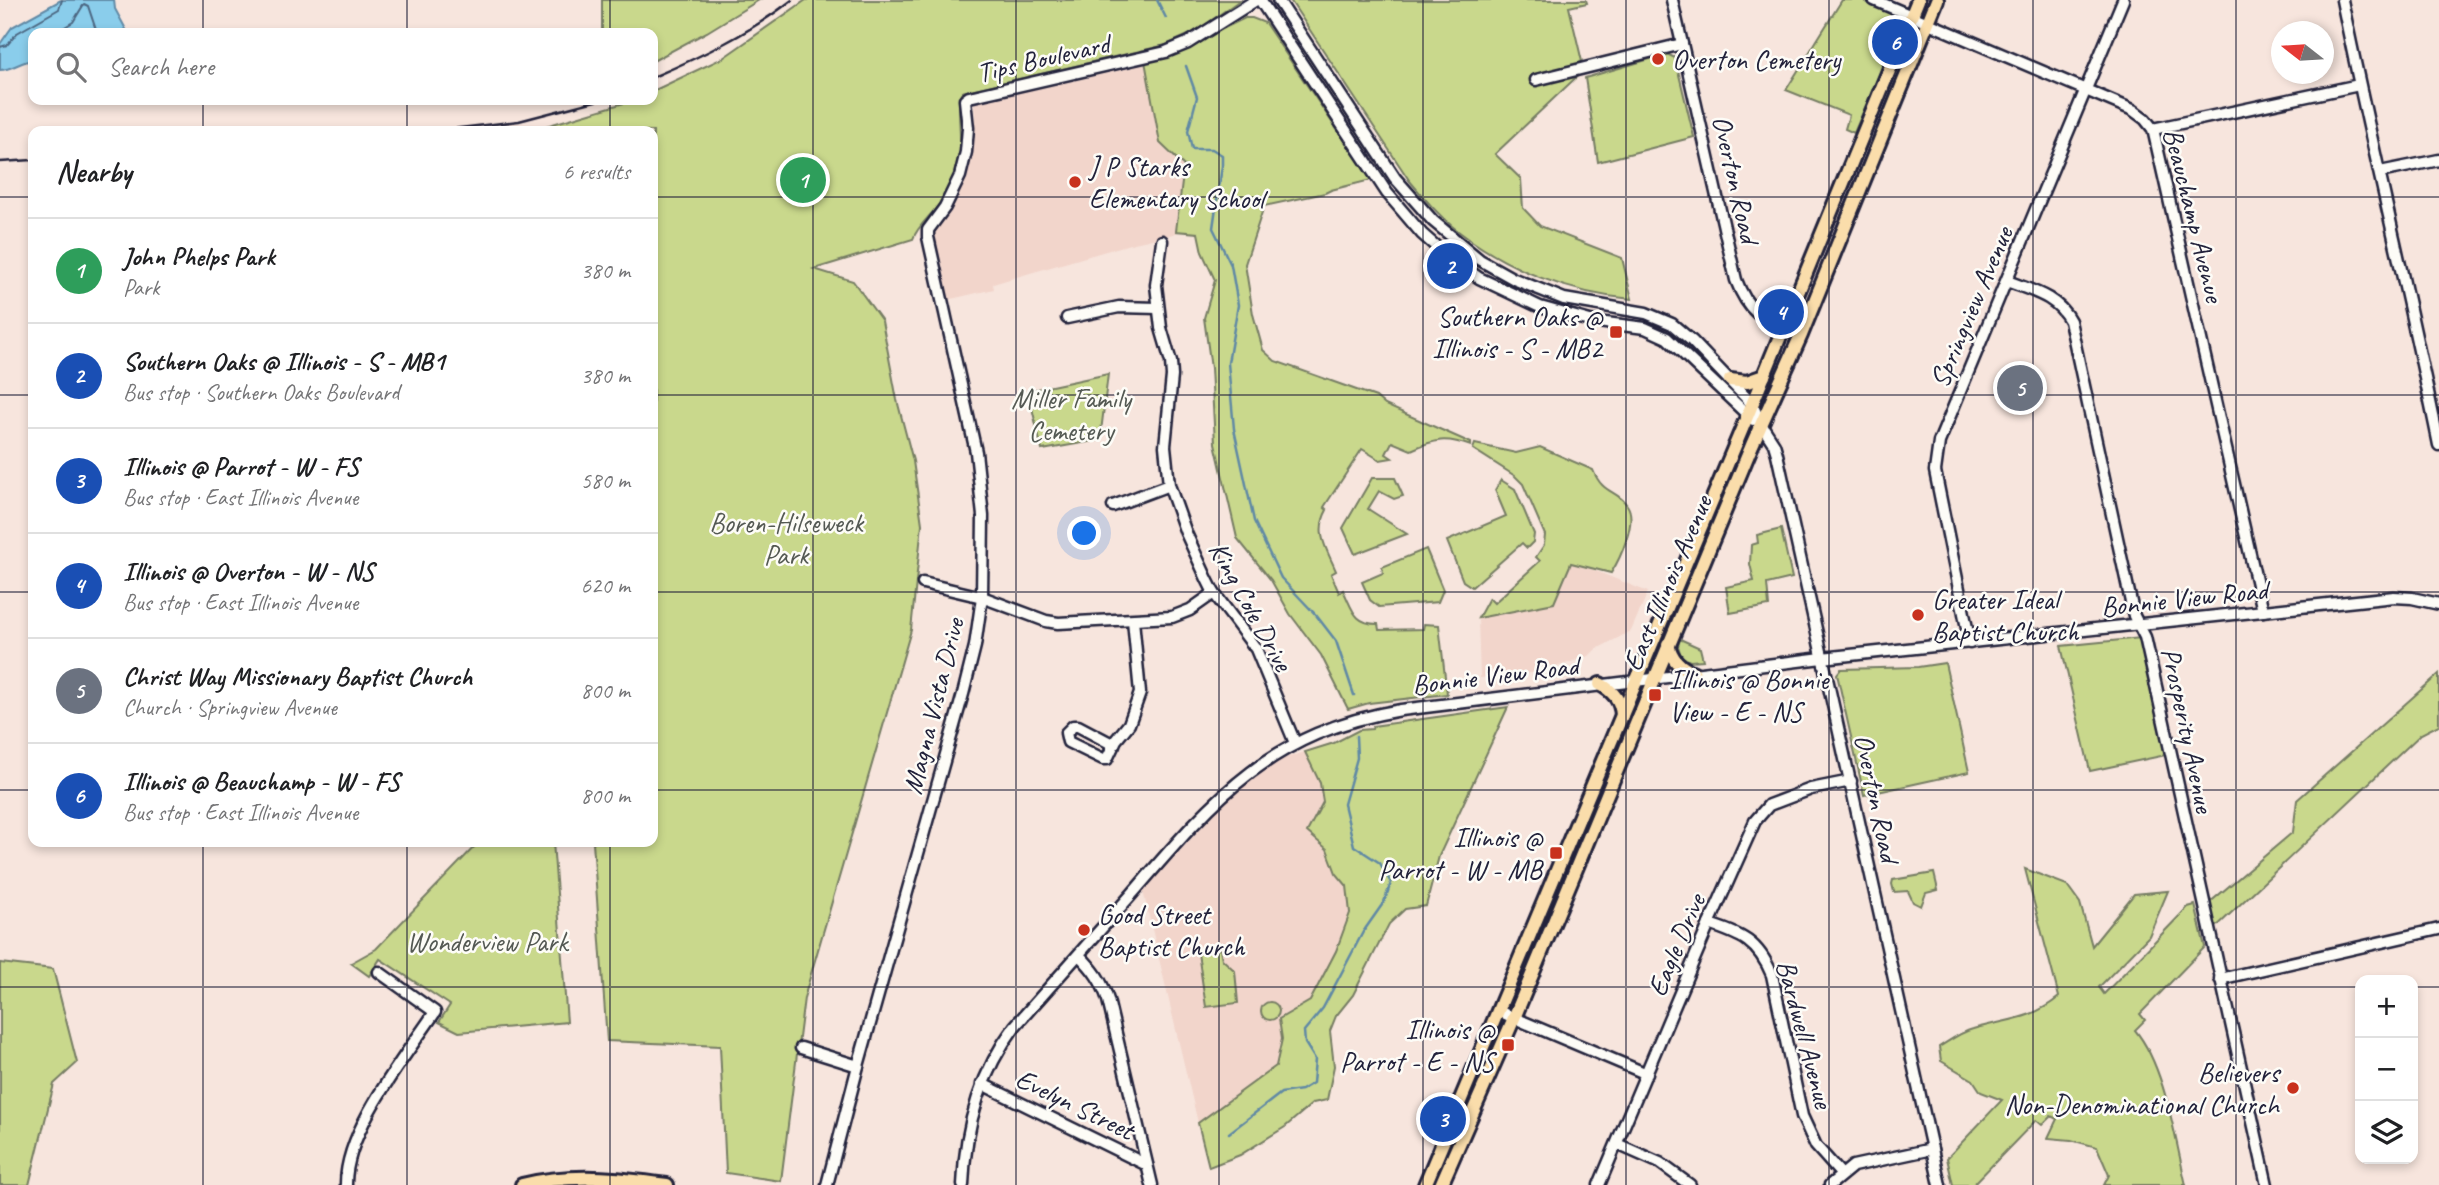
<!DOCTYPE html>
<meta charset="utf-8">
<style>
body{margin:0;font-family:Caveat,sans-serif;background:#f2f2f2;color:#202124}
.controls{position:absolute;right:21px;bottom:21px;display:grid;overflow:hidden;border-radius:14px;box-shadow:0 4px 10px #0003}
.controls button{width:63px;height:63px;display:grid;place-items:center;padding:0;border:0;border-bottom:2px solid #e0e0e0;background:#fff;color:#202124;font:35px sans-serif}
.compass{position:absolute;left:2271px;top:21px;width:63px;height:63px;border-radius:50%;background:#fff;box-shadow:0 4px 10px #0003;rotate:287deg}
.you{position:absolute;left:1085px;top:534px;width:24px;height:24px;margin:-18px;border:5px solid #fff;border-radius:50%;background:#1a73e8;box-shadow:0 0 0 10px #1a73e833}
.badge{display:grid;place-items:center;width:46px;height:46px;border-radius:50%;background:#0f766e;color:#fff;font-size:23px;font-weight:700}
.pin{position:absolute;translate:-50% -50%;border:4px solid #fff;box-shadow:0 2px 7px #0006}
.list{margin:0;padding:0;list-style:none}
h2{display:flex;justify-content:space-between;align-items:center;height:91px;margin:0;padding:0 28px;font-size:30px}
h2 small{font-size:23px;font-weight:400;color:#757577}
.list li{display:grid;grid-template-columns:46px 1fr auto;gap:21px;align-items:center;box-sizing:border-box;height:105px;padding:0 28px;border-top:2px solid #e0e0e0}
.list b{display:block;font-size:26px;white-space:nowrap}
.list p{margin:0;font-size:23px;white-space:nowrap;color:#757577}
.list em{font-size:23px;font-style:normal;color:#757577}
.icon{flex:none;width:38px;height:38px;fill:none;stroke:currentColor;stroke-width:2;stroke-linecap:round;stroke-linejoin:round}
.map{position:relative;flex:none;width:2439px;height:1185px;overflow:hidden}
.search{position:absolute;background:#fff;box-shadow:0 4px 10px #0003;left:28px;top:28px;width:630px;height:77px;display:flex;align-items:center;gap:18px;box-sizing:border-box;padding:0 24px;border-radius:14px;color:#757577;font-size:26px}
.panel{position:absolute;background:#fff;box-shadow:0 4px 10px #0003;left:28px;top:126px;width:630px;height:721px;border-radius:14px}
.map>svg:first-child{display:block}
</style>
<div class="map">
<svg width="2439" height="1185" viewBox="0 0 2439 1185">
<rect width="100%" height="100%" fill="#f7e5dd"/>
<filter id="ink" filterUnits="userSpaceOnUse"><feTurbulence type="fractalNoise" baseFrequency=".0143" numOctaves="2"/><feDisplacementMap in="SourceGraphic" scale="14" xChannelSelector="R" yChannelSelector="G"/><feConvolveMatrix kernelMatrix="1 2 1 2 8 2 1 2 1" color-interpolation-filters="sRGB"/></filter>
<g filter="url(#ink)">
<g fill="#f2d5cb">
<polygon points="1170,59 1206,221 1170,235 1130,244 993,284 994,289 947,300 932,236 960,191 973,155 975,120 974,103"/>
<polygon points="1571,563 1576,563 1648,592 1631,631 1595,650 1589,656 1541,672 1480,678 1478,618 1554,603"/>
<polygon points="1305,752 1320,783 1323,802 1307,832 1327,848 1336,873 1347,886 1350,913 1336,951 1310,1001 1279,1019 1282,1039 1276,1066 1198,1123 1143,891 1242,783 1282,759"/>
</g>
<g fill="#c9d88c" stroke="#767d64" stroke-width="2">
<polygon points="602,0 759,0 707,32 653,61 653,33 602,33"/>
<path d="M806,0h434l-45,32 -29,13 -204,47c-7,9 1,49 -3,66 -3,16 -10,32 -20,46 -8,12 -21,21 -26,35l-99,30 39,12 29,40 15,79 16,61 9,63 -11,106 -107,368 -23,183 -55,-8 -6,-127 -113,-5 -14,-199h60v-711h-124l105,-31h19v-9l70,-33z"/>
<path d="M1290,0h296l1,3 -18,4 15,63 -89,84 26,25 2,29 17,18 82,32 10,41c-62,-5 -125,-30 -174,-68 -19,-15 -34,-33 -49,-51z"/>
<polygon points="1842,0 1862,0 1903,19 1854,133 1845,129 1849,115 1786,90"/>
<path d="M1245,18h7l13,5 106,157 -40,10 -6,3 -61,13 -19,58 8,50 10,36 12,11 101,36 9,8 86,38v3c-25,-9 -36,-7 -60,4l-19,-8 -6,12 6,4 -12,2 -18,-11 -38,58 3,3c-13,23 0,39 9,61l-5,3 8,19 4,-3c10,20 11,34 35,34l1,6 44,-1 1,-5 15,1 8,69 -78,9 -21,6 -27,-54 -31,-41 -19,-34 -34,-42 -22,-95 -4,-75 -7,-50 11,-38 -13,-28 -4,-19 -22,-2 8,-65 -24,-23 -15,-82 30,-9z"/>
<polygon points="1667,54 1675,58 1694,137 1598,162 1585,78"/>
<polygon points="1108,374 1100,440 1042,450 1028,391"/>
<path d="M1475,444l41,9 24,-6 53,23c10,25 23,19 34,35 11,15 -7,54 -16,68l-40,-10 -17,40 -76,15 11,-20 5,5 46,-42 -4,-4 8,-12 1,-10 -22,-51 -8,-8 -42,-27z"/>
<polygon points="1372,478 1395,478 1403,496 1394,499 1379,491 1368,509 1407,534 1355,554 1343,528"/>
<polygon points="1501,480 1515,489 1534,534 1533,542 1527,548 1522,543 1472,587 1463,581 1447,541 1506,516 1495,490"/>
<polygon points="1781,529 1792,578 1767,584 1769,606 1730,613 1726,587 1754,581 1750,564 1751,545 1758,543 1757,535"/>
<polygon points="1426,549 1443,590 1438,602 1379,607 1370,600 1362,582 1383,573 1382,567"/>
<polygon points="2141,638 2166,755 2090,771 2061,646"/>
<polygon points="1680,639 1700,648 1703,660 1690,661 1681,656 1678,646"/>
<polygon points="1945,663 1969,772 1864,795 1837,674 1841,669 1918,667"/>
<polygon points="2439,674 2439,725 2421,734 2213,930 2208,904 2293,832 2297,800"/>
<polygon points="1508,707 1439,856 1426,906 1405,909 1389,924 1353,995 1336,1016 1330,1031 1334,1066 1327,1100 1313,1103 1285,1127 1240,1155 1209,1167 1198,1123 1276,1066 1282,1039 1279,1019 1310,1001 1336,951 1350,913 1347,886 1336,873 1327,849 1307,832 1323,802 1320,783 1305,752 1334,743 1359,730 1372,729 1373,726"/>
<polygon points="479,842 553,842 567,1022 459,1032 439,1022 450,1005 380,959 369,976 351,963 376,949"/>
<path d="M2025,869l42,16 13,18 12,43 42,-52 34,-3 -19,45 -50,51 5,7 84,-87 7,-2 10,42 -65,67 5,6 -10,10c30,36 40,109 51,155h-82l5,-10 -12,-28 -26,-7 -23,-2 9,-19 -6,-3 -9,9 -6,-5 -63,65h-20l-6,-27 55,-58 -21,-8 -8,-12 -32,-19 -2,-14c10,-6 22,-15 34,-18 33,-10 57,-8 86,-32z"/>
<polygon points="1934,873 1938,890 1926,893 1921,906 1913,902 1908,891 1894,892 1892,884 1893,880"/>
<polygon points="1220,949 1222,959 1235,971 1238,1003 1206,1007 1198,953"/>
<polygon points="0,963 53,969 77,1063 54,1084 29,1185 0,1185"/>
<circle cx="1270" cy="1011" r="9"/>
</g>
<path fill="#8acdeb" stroke="#6089a5" stroke-width="2" d="M61,0h53l1,9 13,24h-95v27c-12,1 -21,10 -33,10v-26l12,-17z"/>
<g fill="none" stroke-linecap="round" stroke-linejoin="round">
<g stroke="#4c6681" stroke-width="2">
<polyline points="55,33 73,22 84,4 88,6 97,33"/>
<polyline points="0,47 7,45 17,33 59,9 62,0"/>
</g>
<g stroke="#6089a5" stroke-width="2.5">
<polyline points="1157,0 1166,18"/>
<polyline points="1186,66 1197,97 1188,131 1192,149 1212,149 1222,155 1222,166 1213,228 1231,265 1238,305 1228,363 1234,429 1254,521 1281,578 1316,615 1336,641 1354,695"/>
<polyline points="1229,1133 1281,1093 1301,1090 1313,1083 1315,1059 1305,1043 1304,1031 1323,1008 1363,932 1384,902 1391,883 1380,863 1354,846 1344,804 1357,758 1356,736"/>
</g>
<g stroke="#22223b" stroke-width="15">
<g id="minor">
<polyline points="1260,0 1387,193 1422,234 1440,250 1479,278 1540,307 1590,321 1645,328 1667,338 1753,420"/>
<polyline points="1278,0 1395,178 1433,221 1480,260 1514,279 1564,299 1646,313 1672,324 1692,341 1752,404 1761,424 1774,444 1777,454 1940,1185"/>
<path d="M1672,0l64,280c15,39 30,39 65,55"/>
<polyline points="1874,0 2133,110 2145,119 2153,129 2263,611"/>
<path d="M2342,0c30,149 67,296 97,445"/>
<polyline points="1536,80 1682,44"/>
<polyline points="2153,129 2359,85"/>
<polyline points="2380,172 2439,160"/>
<polyline points="1162,241 1156,285 1161,328 1171,362 1172,376 1165,446 1169,485 1186,533 1207,579 1214,593 1256,649 1295,743"/>
<path d="M2007,281c25,10 50,15 63,40l64,295 11,21 122,548"/>
<polyline points="1067,318 1119,307 1158,308"/>
<polyline points="1113,506 1169,485"/>
<polyline points="923,583 982,597 1046,621 1058,623 1172,617 1190,610 1214,593"/>
<polyline points="1970,643 1935,471 1939,442 2123,0"/>
<polyline points="1114,745 1078,726 1073,726 1066,733 1068,742 1103,759 1107,759 1116,740 1129,724 1140,693 1133,620"/>
<path d="M1709,924c33,11 49,17 63,51l30,141 14,30 25,28"/>
<path d="M1079,955c14,14 23,26 29,45l44,185"/>
<polyline points="2220,979 2439,929"/>
<polyline points="1498,1011 1647,1074"/>
<polyline points="801,1048 858,1066"/>
<polyline points="982,1084 1147,1165"/>
<polyline points="1617,1144 1660,1163 1690,1185"/>
<path d="M346,1185c-1,-55 59,-128 89,-173l-56,-40"/>
<polyline points="827,1185 858,1066 963,694 975,646 982,597 983,516 976,452 928,237 928,230 945,207 960,176 966,152 968,128 965,100 969,97 1166,52 1188,43 1256,0"/>
<path d="M963,1185c2,-58 17,-112 52,-159 39,-44 78,-88 117,-132 82,-95 137,-162 269,-184l421,-52 572,-61 18,1 27,6"/>
<polyline points="1599,1185 1709,924 1755,821 1769,805 1811,789 1851,781"/>
<polyline points="1830,1185 1853,1166 1932,1149"/>
</g>
</g>
<g stroke="#22223b" stroke-width="18">
<g id="major">
<polyline points="1730,380 1747,382 1764,376"/>
<path d="M1668,644c3,15 12,24 26,29"/>
<path d="M1600,684c13,7 21,16 22,31"/>
<path d="M522,1185c48,-12 97,-7 145,0"/>
<polyline points="1425,1185 1742,429 1918,0"/>
<polyline points="1441,1185 1514,1018 1752,445 1801,335 1937,0"/>
</g>
</g>
<use href="#minor" stroke="#fdfcf7" stroke-width="10"/>
<use href="#major" stroke="#faddab" stroke-width="12"/>
<g stroke="#22223b" stroke-width="2.5">
<path d="M653,77c49,-21 97,-44 139,-77"/>
<polyline points="435,131 519,121 599,100"/>
<polyline points="0,162 33,160"/>
</g>
</g>
</g>
<path fill="none" stroke="#22223b" stroke-width="2" stroke-opacity="0.55" d="M203,0v33M407,0v33M610,0v33M813,0v1185M1016,0v1185M1219,0v1185M1423,0v1185M1626,0v1185M1829,0v1185M2033,0v1185M2236,0v1185M203,100v31M407,100v31M610,100v31M0,197h33M653,197h1786M0,395h33M653,395h1786M0,592h33M653,592h1786M0,790h33M653,790h1786M203,842v343M407,842v343M610,842v343M0,987h2360M2413,987h26"/>
<g fill="#c8321e" stroke="#fdfcf7" stroke-width="2.5">
<circle cx="1658" cy="59" r="7"/>
<circle cx="1075" cy="182" r="7"/>
<rect x="1609" y="325" width="14" height="14" rx="3.5"/>
<circle cx="1918" cy="615" r="7"/>
<rect x="1648" y="688" width="14" height="14" rx="3.5"/>
<rect x="1549" y="846" width="14" height="14" rx="3.5"/>
<circle cx="1084" cy="930" r="7"/>
<rect x="1501" y="1038" width="14" height="14" rx="3.5"/>
<circle cx="2293" cy="1088" r="7"/>
</g>
<g text-anchor="middle" dominant-baseline="central" stroke-width="5" stroke-linejoin="round" paint-order="stroke">
<g font-size="28" fill="#22223b" stroke="#fdfcf7">
<text transform="translate(1043 58) rotate(-13)">Tips Boulevard</text>
<text transform="translate(1736 179) rotate(77)">Overton Road</text>
<text transform="translate(2194 215) rotate(76)">Beauchamp Avenue</text>
<text transform="translate(1971 307) rotate(-67)">Springview Avenue</text>
<text transform="translate(1667 583) rotate(-67)">East Illinois Avenue</text>
<text transform="translate(2184 598) rotate(-6)">Bonnie View Road</text>
<text transform="translate(1251 606) rotate(61)">King Cole Drive</text>
<text transform="translate(1495 675) rotate(-7)">Bonnie View Road</text>
<text transform="translate(933 706) rotate(-76)">Magna Vista Drive</text>
<text transform="translate(2188 730) rotate(78)">Prosperity Avenue</text>
<text transform="translate(1877 798) rotate(78)">Overton Road</text>
<text transform="translate(1676 945) rotate(-67)">Eagle Drive</text>
<text transform="translate(1805 1034) rotate(75)">Bardwell Avenue</text>
<text transform="translate(1075 1104) rotate(26)">Evelyn Street</text>
</g>
<g font-size="28" fill="#22223b" stroke="#fdfcf7" text-anchor="start">
<text x="1672" y="59">Overton Cemetery</text>
<text x="1089" y="166">J P Starks<tspan x="1089" dy="32">Elementary School</tspan></text>
<text x="1602" y="316" text-anchor="end">Southern Oaks @<tspan x="1602" dy="32">Illinois - S - MB2</tspan></text>
<text x="1932" y="599">Greater Ideal<tspan x="1932" dy="32">Baptist Church</tspan></text>
<text x="1669" y="679">Illinois @ Bonnie<tspan x="1669" dy="32">View - E - NS</tspan></text>
<text x="1542" y="837" text-anchor="end">Illinois @<tspan x="1542" dy="32">Parrot - W - MB</tspan></text>
<text x="1098" y="914">Good Street<tspan x="1098" dy="32">Baptist Church</tspan></text>
<text x="1494" y="1029" text-anchor="end">Illinois @<tspan x="1494" dy="32">Parrot - E - NS</tspan></text>
<text x="2279" y="1072" text-anchor="end">Believers<tspan x="2279" dy="32">Non-Denominational Church</tspan></text>
</g>
<g font-size="28" fill="#545953" stroke="#fdfcf7">
<text x="1071" y="398">Miller Family<tspan x="1071" dy="32">Cemetery</tspan></text>
<text x="786" y="522">Boren-Hilseweck<tspan x="786" dy="32">Park</tspan></text>
<text x="487" y="941">Wonderview Park</text>
</g>
</g>
</svg>
<div class="controls">
<button>+</button>
<button>−</button>
<button><svg class="icon" aria-label="layers" viewBox="0 0 24 24"><path d="M12 4l9 5-9 5-9-5zM3 14l9 5 9-5"/></svg></button>
</div>
<svg class="compass" viewBox="-18 -18 36 36"><path d="M0-13l5 13h-10z" fill="#e53935"/><path d="M0 13l5-13h-10z" fill="#757577"/></svg>
<div class="you"></div>
<div class="pin badge" style="left:803px;top:180px;background:#2e9e5b">1</div>
<div class="pin badge" style="left:1450px;top:266px;background:#1a4fb4">2</div>
<div class="pin badge" style="left:1443px;top:1119px;background:#1a4fb4">3</div>
<div class="pin badge" style="left:1781px;top:312px;background:#1a4fb4">4</div>
<div class="pin badge" style="left:2020px;top:388px;background:#6b7280">5</div>
<div class="pin badge" style="left:1895px;top:42px;background:#1a4fb4">6</div>
<div class="search"><svg class="icon" aria-label="search" viewBox="0 0 24 24"><circle cx="10" cy="10" r="6"/><path d="M15 15l6 6"/></svg>Search here</div>
<section class="panel">
<h2>Nearby<small>6 results</small></h2>
<ul class="list">
<li><span class="badge" style="background:#2e9e5b">1</span><div><b>John Phelps Park</b><p>Park</p></div><em>380 m</em></li>
<li><span class="badge" style="background:#1a4fb4">2</span><div><b>Southern Oaks @ Illinois - S - MB1</b><p>Bus stop · Southern Oaks Boulevard</p></div><em>380 m</em></li>
<li><span class="badge" style="background:#1a4fb4">3</span><div><b>Illinois @ Parrot - W - FS</b><p>Bus stop · East Illinois Avenue</p></div><em>580 m</em></li>
<li><span class="badge" style="background:#1a4fb4">4</span><div><b>Illinois @ Overton - W - NS</b><p>Bus stop · East Illinois Avenue</p></div><em>620 m</em></li>
<li><span class="badge" style="background:#6b7280">5</span><div><b>Christ Way Missionary Baptist Church</b><p>Church · Springview Avenue</p></div><em>800 m</em></li>
<li><span class="badge" style="background:#1a4fb4">6</span><div><b>Illinois @ Beauchamp - W - FS</b><p>Bus stop · East Illinois Avenue</p></div><em>800 m</em></li>
</ul>
</section>
</div>
